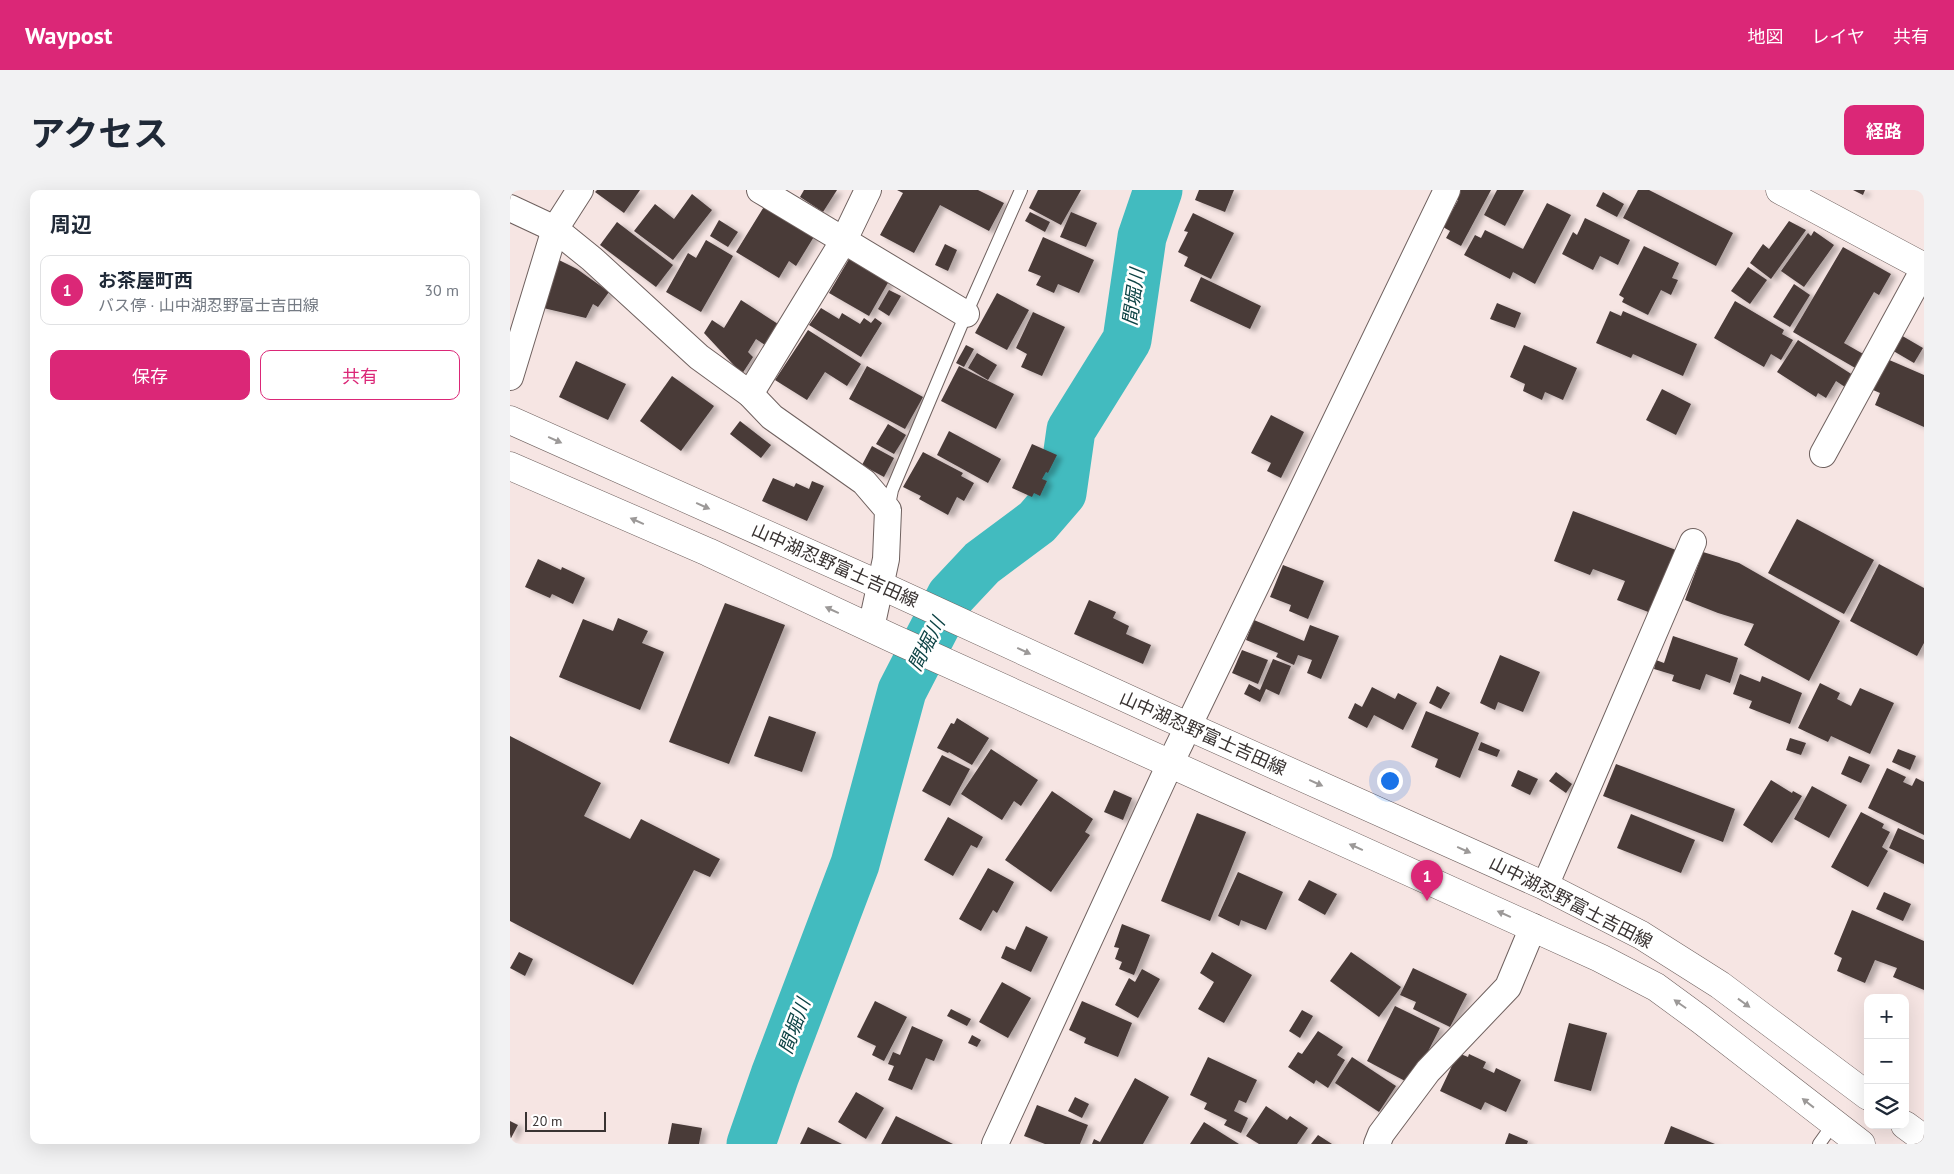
<!DOCTYPE html>
<html lang="ja">
<meta charset="utf-8">
<style>
body{margin:0;font-family:"PT Sans","Noto Sans JP",sans-serif;background:#f2f2f3;color:#1f2937}
.controls{position:absolute;right:15px;bottom:15px;display:grid;overflow:hidden;border-radius:10px;box-shadow:0 5px 20px #0002}
.controls button{width:45px;height:45px;display:grid;place-items:center;padding:0;border:0;border-bottom:1px solid #e0e1e3;background:#fff;color:#1f2937;font:25px sans-serif}
.scale{position:absolute;left:15px;bottom:12px;width:81px;box-sizing:border-box;padding-left:5px;border:2px solid #393332;border-top:0;font-size:14px;line-height:18px;white-space:nowrap;color:#393332;-webkit-text-stroke:4px #fff;paint-order:stroke}
.you{position:absolute;left:879px;top:590px;width:18px;height:18px;margin:-12px;border:4px solid #fff;border-radius:50%;background:#1a73e8;box-shadow:0 0 0 8px #1a73e833}
.badge{display:grid;place-items:center;width:32px;height:32px;border-radius:50%;background:#db2777;color:#fff;font-size:16px;font-weight:700}
.pin{position:absolute;translate:-50% -41px;filter:drop-shadow(0 1px 2px #0008)}
.pin::after{content:'';position:absolute;top:26px;width:18px;height:15px;background:inherit;clip-path:polygon(0 0,100% 0,50% 100%)}
.list{margin:0;padding:0;list-style:none}
h2{display:flex;justify-content:space-between;align-items:center;height:65px;margin:0;padding:0 20px;font-size:21px}
h2 small{font-size:16px;font-weight:400;color:#747a83}
.list li{display:grid;grid-template-columns:32px 1fr auto;gap:15px;align-items:center;box-sizing:border-box;height:70px;margin:0 10px 10px;padding:0 10px;border:1px solid #e0e1e3;border-radius:10px}
.list b{display:block;font-size:19px;white-space:nowrap}
.list p{margin:0;font-size:16px;white-space:nowrap;color:#747a83}
.list em{font-size:16px;font-style:normal;color:#747a83}
.actions{display:flex;gap:10px;padding:15px 20px}
.actions a{flex:1;padding:11px 0;border:1px solid #db2777;border-radius:10px;text-align:center;font-size:18px;color:#db2777}
.actions .main{background:#db2777;color:#fff}
.icon{flex:none;width:28px;height:28px;fill:none;stroke:currentColor;stroke-width:2;stroke-linecap:round;stroke-linejoin:round}
.map{position:relative;flex:none;width:1414px;height:954px;overflow:hidden;border-radius:10px}
header{display:flex;align-items:center;gap:30px;box-sizing:border-box;height:70px;padding:0 25px;background:#db2777;color:#fff}
header strong{font-size:24px}
nav{display:flex;gap:28px;margin-inline-start:auto;font-size:18px}
.intro{display:flex;align-items:center;justify-content:space-between;box-sizing:border-box;height:120px;padding:0 30px}
h1{margin:0;font-size:35px}
.button{padding:12px 22px;border-radius:10px;background:#db2777;color:#fff;font-size:18px;font-weight:700}
main{display:flex;gap:30px;padding:0 30px}
aside{flex:1;background:#fff;border-radius:10px;box-shadow:0 5px 20px #0002}
.map>svg:first-child{display:block}
</style>
<header>
<strong>Waypost</strong>
<nav><a>地図</a><a>レイヤ</a><a>共有</a></nav>
</header>
<div class="intro"><h1>アクセス</h1><a class="button">経路</a></div>
<main>
<aside>
<h2>周辺<small></small></h2>
<ul class="list">
<li><span class="badge">1</span><div><b>お茶屋町西</b><p>バス停 · 山中湖忍野富士吉田線</p></div><em>30 m</em></li>
</ul>
<div class="actions"><a class="main">保存</a><a>共有</a></div>
</aside>
<div class="map">
<svg width="1414" height="954" viewBox="0 0 1414 954">
<defs>
<filter id="shadow"><feDropShadow dx="5.5" dy="3" stdDeviation="2.5" flood-color="#0004"/></filter>
</defs>
<rect width="100%" height="100%" fill="#f6e5e3"/>
<g fill="none" stroke-linecap="round" stroke-linejoin="round">
<polyline stroke="#42bbbf" stroke-width="49" points="241,954 265,885 345,674 392,501 441,406 472,373 527,332 552,303 561,240 617,150 632,47 648,0"/>
</g>
<g fill="#483a39" filter="url(#shadow)">
<polygon points="87,0 130,0 114,23 85,2"/>
<polygon points="294,0 327,0 313,22 290,7"/>
<polygon points="387,0 468,0 494,13 479,41 430,15 404,63 370,45 393,3"/>
<polygon points="528,0 571,0 551,35 519,18"/>
<polygon points="689,0 724,0 715,22 685,10"/>
<polygon points="944,0 981,0 951,56 936,48 940,41 933,37 948,10 941,6"/>
<polygon points="987,0 1014,0 995,36 974,25"/>
<polygon points="1128,0 1139,0 1223,43 1206,76 1113,28"/>
<polygon points="1343,0 1355,0 1353,5"/>
<polygon points="1093,2 1114,14 1107,27 1086,16"/>
<polygon points="182,4 202,20 163,70 124,41 145,14 164,29"/>
<polygon points="1037,13 1061,25 1025,94 1003,82 1000,89 954,65 965,45 971,48 975,40 1013,59"/>
<polygon points="255,15 305,45 286,76 279,71 269,88 226,62"/>
<polygon points="520,22 540,32 535,42 515,31"/>
<polygon points="561,22 587,33 576,57 550,47"/>
<polygon points="683,23 724,43 701,89 674,76 678,67 668,62 678,42 674,41"/>
<polygon points="1075,28 1120,50 1108,75 1090,66 1083,80 1052,64 1063,42 1067,45"/>
<polygon points="209,30 228,42 218,57 200,46"/>
<polygon points="1279,31 1296,40 1261,89 1240,73 1253,54 1259,59"/>
<polygon points="107,32 163,75 146,97 90,55"/>
<polygon points="1304,41 1324,55 1294,97 1271,81 1298,43 1301,46"/>
<polygon points="533,47 584,70 569,103 548,94 544,103 526,95 531,86 518,81"/>
<polygon points="196,50 223,66 191,122 156,102 178,63 186,68"/>
<polygon points="435,54 447,60 438,81 425,75"/>
<polygon points="1134,56 1169,73 1162,88 1168,90 1161,105 1151,100 1138,125 1112,112 1114,108 1109,105"/>
<polygon points="1333,57 1381,84 1369,105 1364,102 1334,153 1355,165 1347,179 1283,142"/>
<polygon points="339,69 379,91 359,126 319,103"/>
<polygon points="49,70 67,79 99,102 88,117 83,114 76,128 29,117"/>
<polygon points="1238,77 1257,90 1240,114 1221,101"/>
<polygon points="691,87 751,116 740,139 680,111"/>
<polygon points="1284,94 1300,105 1280,137 1263,127"/>
<polygon points="379,100 391,106 379,126 368,119"/>
<polygon points="487,103 519,120 497,160 465,143"/>
<polygon points="231,110 268,134 255,155 246,149 238,162 243,167 232,184 194,143 202,130 214,138"/>
<polygon points="1225,111 1274,140 1272,144 1283,150 1271,170 1261,164 1254,177 1204,148"/>
<polygon points="987,113 1011,123 1005,138 980,129"/>
<polygon points="311,118 329,129 332,123 350,134 354,128 361,133 365,128 372,133 351,167 299,135"/>
<polygon points="1100,121 1111,126 1113,121 1187,154 1173,186 1123,164 1121,168 1086,153"/>
<polygon points="523,122 555,137 532,186 511,177 517,164 506,158"/>
<polygon points="298,140 351,174 337,196 315,182 297,210 265,190"/>
<polygon points="1389,144 1413,158 1404,173 1380,159"/>
<polygon points="1288,150 1346,187 1338,199 1326,191 1316,208 1308,203 1306,207 1267,182"/>
<polygon points="456,155 464,159 454,177 446,173"/>
<polygon points="1014,155 1067,178 1053,210 1035,202 1032,210 1013,201 1015,194 1000,187"/>
<polygon points="467,163 487,175 478,190 458,178"/>
<polygon points="1377,169 1414,185 1414,237 1365,215 1370,203 1363,200"/>
<polygon points="66,171 116,194 98,230 49,207"/>
<polygon points="357,176 413,207 395,239 339,209"/>
<polygon points="449,176 504,204 486,239 431,211"/>
<polygon points="162,186 204,216 171,261 130,231"/>
<polygon points="1152,199 1181,214 1166,245 1136,230"/>
<polygon points="761,225 794,242 771,288 757,281 761,273 741,263"/>
<polygon points="230,231 261,255 251,268 220,244"/>
<polygon points="378,234 396,245 384,264 366,254"/>
<polygon points="439,241 491,269 478,293 427,265"/>
<polygon points="522,254 547,265 538,283 536,282 532,289 537,291 530,306 524,303 522,307 502,298"/>
<polygon points="362,256 384,268 374,287 352,275"/>
<polygon points="413,262 453,283 451,286 464,293 454,311 447,307 438,325 409,309 411,306 393,297"/>
<polygon points="263,288 284,297 286,293 299,299 302,291 314,296 297,331 252,311"/>
<polygon points="1063,321 1166,360 1141,423 1107,410 1115,391 1083,379 1080,385 1044,371"/>
<polygon points="1287,329 1364,370 1334,424 1258,383"/>
<polygon points="1193,362 1229,373 1330,431 1299,491 1234,455 1244,434 1208,423 1175,410"/>
<polygon points="28,369 51,380 52,377 75,388 63,414 42,404 40,408 15,397"/>
<polygon points="1369,374 1414,398 1414,453 1407,466 1340,431"/>
<polygon points="773,375 814,391 798,429 779,421 781,415 760,407"/>
<polygon points="579,410 606,422 603,428 619,436 616,444 641,455 633,474 564,444"/>
<polygon points="215,413 275,435 219,574 159,552"/>
<polygon points="108,428 138,441 132,453 154,462 130,520 49,487 73,429 103,441"/>
<polygon points="744,430 794,451 800,435 829,446 811,489 797,483 802,470 788,465 784,475 766,467 768,463 736,450"/>
<polygon points="1163,446 1228,468 1220,493 1196,484 1190,500 1162,491 1164,485 1144,479 1146,470 1154,473"/>
<polygon points="732,460 758,470 748,494 722,483"/>
<polygon points="990,465 1030,482 1013,522 988,512 985,520 970,513"/>
<polygon points="763,469 781,476 769,505 756,499 750,512 734,504 739,494 750,500"/>
<polygon points="1230,484 1250,492 1252,486 1292,503 1280,534 1239,518 1242,511 1223,504"/>
<polygon points="1310,493 1330,503 1327,509 1341,516 1350,498 1384,513 1360,564 1321,546 1318,552 1288,538"/>
<polygon points="927,496 940,503 931,519 919,513"/>
<polygon points="862,497 885,509 888,503 907,513 893,540 864,525 857,538 838,528 845,513 852,517"/>
<polygon points="916,521 969,543 950,588 925,577 928,569 901,557"/>
<polygon points="259,526 306,542 292,582 244,566"/>
<polygon points="447,528 479,548 462,575 439,562 438,563 427,558 441,533 444,534"/>
<polygon points="0,546 91,593 74,626 120,649 131,629 210,669 200,687 184,680 123,795 0,731"/>
<polygon points="1280,548 1296,553 1291,565 1276,560"/>
<polygon points="971,552 990,560 987,567 968,560"/>
<polygon points="481,559 528,590 511,616 504,611 492,630 451,604"/>
<polygon points="1388,559 1406,566 1400,580 1382,572"/>
<polygon points="432,565 460,579 440,616 412,601"/>
<polygon points="1339,566 1360,575 1351,593 1331,584"/>
<polygon points="1106,574 1225,619 1213,652 1093,606"/>
<polygon points="1377,578 1396,587 1393,592 1402,596 1406,588 1414,592 1414,645 1358,618"/>
<polygon points="1008,580 1028,589 1020,605 1001,596"/>
<polygon points="1046,582 1062,594 1056,603 1039,591"/>
<polygon points="1261,590 1282,603 1283,601 1292,606 1262,653 1233,635"/>
<polygon points="1302,596 1337,615 1319,648 1284,629"/>
<polygon points="604,600 622,608 613,630 594,622"/>
<polygon points="542,601 583,629 575,642 580,645 541,702 495,670"/>
<polygon points="1351,622 1374,634 1372,638 1380,642 1372,657 1378,661 1358,697 1321,677"/>
<polygon points="687,623 736,642 700,731 651,711"/>
<polygon points="1121,624 1185,650 1171,683 1107,658"/>
<polygon points="438,627 473,647 467,658 461,655 443,686 414,670"/>
<polygon points="1388,638 1414,650 1414,674 1379,658"/>
<polygon points="478,678 504,692 487,723 483,720 471,741 449,729"/>
<polygon points="728,682 773,702 756,740 731,730 729,736 708,726"/>
<polygon points="799,690 827,704 815,725 788,710"/>
<polygon points="1374,702 1401,714 1393,731 1366,719"/>
<polygon points="1342,720 1414,751 1414,800 1383,787 1387,778 1365,770 1355,793 1327,781 1332,768 1324,764"/>
<polygon points="612,734 640,745 624,785 609,779 612,772 605,769 609,758 604,757"/>
<polygon points="516,736 538,747 521,782 491,768 496,756 505,760"/>
<polygon points="9,762 23,769 15,786 0,778"/>
<polygon points="702,762 742,785 714,833 688,819 704,792 690,783"/>
<polygon points="841,762 891,797 869,827 820,791"/>
<polygon points="903,778 957,804 940,837 903,819 906,812 890,805"/>
<polygon points="632,779 650,789 628,828 605,815 619,788 625,792"/>
<polygon points="492,792 521,808 498,848 469,832"/>
<polygon points="365,811 397,827 374,871 362,865 366,856 347,847"/>
<polygon points="572,811 622,833 608,867 574,853 576,848 559,840"/>
<polygon points="885,816 930,838 911,875 907,873 897,892 857,871"/>
<polygon points="441,819 461,829 457,836 437,826"/>
<polygon points="792,820 803,826 790,848 779,841"/>
<polygon points="1059,833 1097,843 1081,901 1044,891"/>
<polygon points="402,836 433,850 424,871 416,868 402,900 378,890 384,876 378,874 383,862 390,865"/>
<polygon points="808,841 833,857 827,865 835,870 818,898 806,890 804,894 778,877 788,862 792,864"/>
<polygon points="462,845 471,850 467,857 458,853"/>
<polygon points="948,863 958,867 959,864 976,872 973,878 984,883 986,878 1011,890 996,922 975,912 971,920 930,901"/>
<polygon points="698,867 747,890 736,913 729,910 724,921 738,928 731,943 714,935 717,930 694,919 697,913 680,905"/>
<polygon points="842,867 886,896 869,922 825,893"/>
<polygon points="625,888 659,907 633,954 582,954 584,949 590,952"/>
<polygon points="346,902 374,918 356,949 328,932"/>
<polygon points="565,907 579,914 572,928 558,921"/>
<polygon points="527,915 578,935 570,954 535,954 514,946"/>
<polygon points="756,916 777,930 780,926 798,938 787,954 749,954 736,946"/>
<polygon points="386,926 443,954 371,954"/>
<polygon points="0,931 8,935 0,950"/>
<polygon points="694,932 729,954 680,954"/>
<polygon points="162,933 192,938 189,954 158,954"/>
<polygon points="1161,936 1205,954 1154,954"/>
<polygon points="298,937 332,954 290,954"/>
<polygon points="999,943 1018,951 1017,954 995,954"/>
<polygon points="808,945 822,954 801,954"/>
</g>
<g fill="none" stroke-linecap="round" stroke-linejoin="round">
<g stroke="#6f615f" stroke-width="14">
<g id="service">
<polyline points="378,320 382,300 456,124 511,0"/>
<polyline points="1309,954 1324,933"/>
</g>
</g>
<g stroke="#6f615f" stroke-width="28">
<g id="minor">
<polyline points="250,0 456,124"/>
<polyline points="0,18 45,39 82,69 189,167 240,204 262,227 354,292 378,320 376,369 361,438"/>
<polyline points="0,187 45,39 70,0"/>
<polyline points="240,204 334,50 358,0"/>
<polyline points="1313,264 1414,79"/>
<polyline points="1035,696 1183,352"/>
<polyline points="485,954 660,574 937,0"/>
<polyline points="867,954 871,944 918,881 998,797 1023,737"/>
</g>
</g>
<g stroke="#6f615f" stroke-width="29">
<polyline id="tertiary" points="1270,0 1414,77"/>
</g>
<g stroke="#6f615f" stroke-width="29">
<g id="secondary">
<polyline points="0,230 370,395 653,525 1035,696 1131,745 1210,795 1358,906"/>
<polyline points="0,276 198,362 382,448 1090,768 1146,797 1191,830 1351,954"/>
<polyline points="1395,935 1414,949"/>
</g>
</g>
<use href="#service" stroke="#fff" stroke-width="12"/>
<use href="#minor" stroke="#fff" stroke-width="26"/>
<use href="#tertiary" stroke="#fff" stroke-width="28"/>
<use href="#secondary" stroke="#fff" stroke-width="28"/>
</g>
<defs><path id="oneway-solid" d="M-6-.8H1V-3.2L6.5 0L1 3.2V.8H-6Z" transform="scale(1.25)"/></defs>
<g fill="#9c9998">
<use href="#oneway-solid" transform="translate(45 250) rotate(24)"/>
<use href="#oneway-solid" transform="translate(193 316) rotate(24)"/>
<use href="#oneway-solid" transform="translate(127 331) rotate(-156)"/>
<use href="#oneway-solid" transform="translate(322 420) rotate(-155)"/>
<use href="#oneway-solid" transform="translate(514 461) rotate(25)"/>
<use href="#oneway-solid" transform="translate(806 593) rotate(24)"/>
<use href="#oneway-solid" transform="translate(846 657) rotate(-156)"/>
<use href="#oneway-solid" transform="translate(954 660) rotate(24)"/>
<use href="#oneway-solid" transform="translate(994 724) rotate(-156)"/>
<use href="#oneway-solid" transform="translate(1234 813) rotate(36)"/>
<use href="#oneway-solid" transform="translate(1170 814) rotate(-145)"/>
<use href="#oneway-solid" transform="translate(1298 913) rotate(-142)"/>
</g>
<g text-anchor="middle" dominant-baseline="central" stroke-width="5" stroke-linejoin="round" paint-order="stroke">
<g font-size="18" fill="#393332" stroke="#fff">
<text transform="translate(325 375) rotate(24)">山中湖忍野富士吉田線</text>
<text transform="translate(693 543) rotate(24)">山中湖忍野富士吉田線</text>
<text transform="translate(1061 712) rotate(27)">山中湖忍野富士吉田線</text>
</g>
<g font-size="19" font-style="italic" fill="#0d4345" stroke="#fff">
<text transform="translate(623 107) rotate(-82)">間堀川</text>
<text transform="translate(416 454) rotate(-63)">間堀川</text>
<text transform="translate(284 836) rotate(-70)">間堀川</text>
</g>
</g>
</svg>
<div class="controls">
<button>+</button>
<button>−</button>
<button><svg class="icon" aria-label="layers" viewBox="0 0 24 24"><path d="M12 4l9 5-9 5-9-5zM3 14l9 5 9-5"/></svg></button>
</div>
<div class="scale">20 m</div>
<div class="you"></div>
<div class="pin badge" style="left:917px;top:711px">1</div>
</div>
</main>
